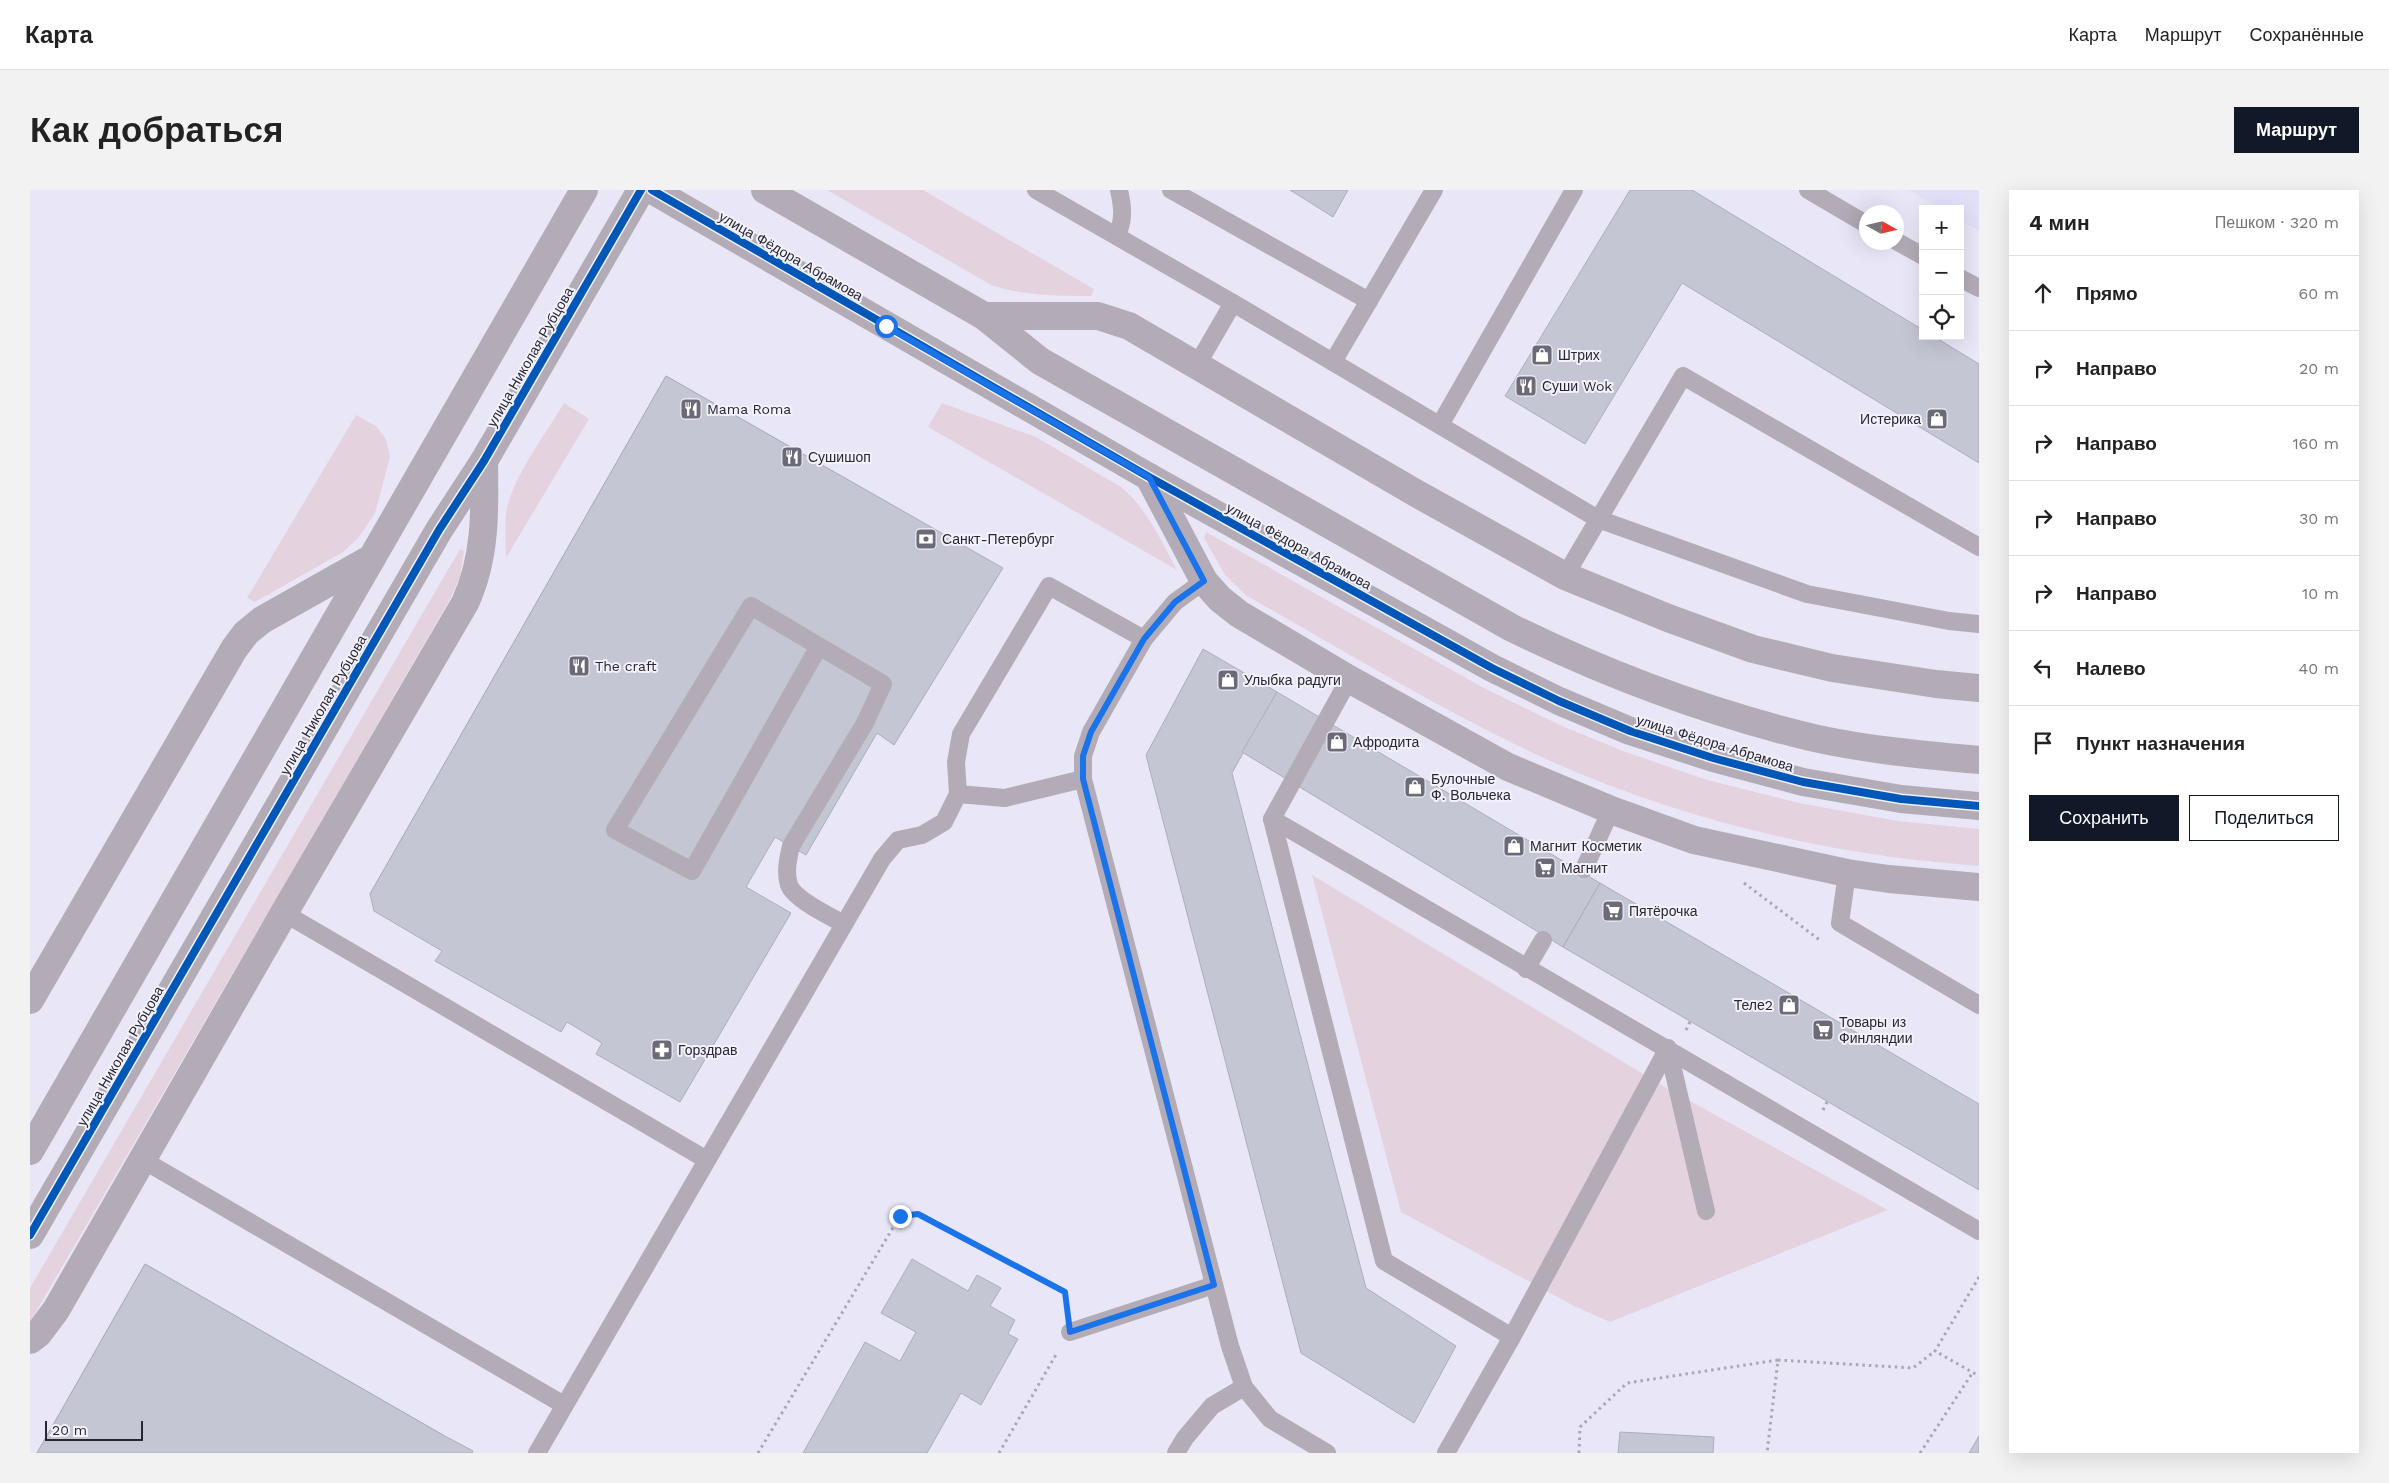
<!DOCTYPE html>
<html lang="ru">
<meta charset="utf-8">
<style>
body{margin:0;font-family:"Work Sans",sans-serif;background:#f2f2f2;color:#222}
.controls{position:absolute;right:15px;top:15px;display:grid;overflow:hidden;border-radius:0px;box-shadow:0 5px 20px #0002}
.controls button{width:45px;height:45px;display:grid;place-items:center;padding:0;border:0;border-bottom:1px solid #e0e0e0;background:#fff;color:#222;font:25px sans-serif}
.compass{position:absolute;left:1829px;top:15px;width:45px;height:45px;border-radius:50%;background:#fff;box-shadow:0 5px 20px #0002;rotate:98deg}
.scale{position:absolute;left:15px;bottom:12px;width:98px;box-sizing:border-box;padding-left:5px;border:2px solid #282731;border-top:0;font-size:14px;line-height:18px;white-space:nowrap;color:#282731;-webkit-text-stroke:4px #f2f1fc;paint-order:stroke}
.stop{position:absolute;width:15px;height:15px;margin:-11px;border:4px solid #1a73e8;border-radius:50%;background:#fff}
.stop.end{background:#1a73e8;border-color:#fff;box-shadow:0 1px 5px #0008}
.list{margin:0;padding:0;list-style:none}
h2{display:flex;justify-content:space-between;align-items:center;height:65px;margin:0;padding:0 20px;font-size:21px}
h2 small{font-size:16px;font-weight:400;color:#767676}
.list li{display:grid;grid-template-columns:32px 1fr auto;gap:15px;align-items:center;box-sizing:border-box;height:75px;padding:0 20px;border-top:1px solid #e0e0e0}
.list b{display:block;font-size:19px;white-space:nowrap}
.list em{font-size:16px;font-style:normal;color:#767676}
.actions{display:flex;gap:10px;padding:15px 20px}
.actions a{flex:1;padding:11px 0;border:1px solid #111827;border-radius:0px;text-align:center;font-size:18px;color:#111827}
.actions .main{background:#111827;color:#fff}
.icon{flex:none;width:28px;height:28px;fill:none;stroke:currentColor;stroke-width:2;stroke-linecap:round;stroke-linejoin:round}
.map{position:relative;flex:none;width:1949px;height:1263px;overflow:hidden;border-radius:0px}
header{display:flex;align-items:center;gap:30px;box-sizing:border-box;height:70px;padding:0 25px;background:#fff;border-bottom:1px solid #e0e0e0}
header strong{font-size:24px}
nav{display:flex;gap:28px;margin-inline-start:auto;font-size:18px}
.intro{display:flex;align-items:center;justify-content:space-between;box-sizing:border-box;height:120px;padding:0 30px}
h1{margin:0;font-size:35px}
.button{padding:12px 22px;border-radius:0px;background:#111827;color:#fff;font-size:18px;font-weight:700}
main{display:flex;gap:30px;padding:0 30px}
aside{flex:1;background:#fff;border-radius:0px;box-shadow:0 5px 20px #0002}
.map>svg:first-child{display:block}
</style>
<header>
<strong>Карта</strong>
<nav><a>Карта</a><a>Маршрут</a><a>Сохранённые</a></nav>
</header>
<div class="intro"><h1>Как добраться</h1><a class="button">Маршрут</a></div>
<main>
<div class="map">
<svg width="1949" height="1263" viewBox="0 0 1949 1263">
<rect width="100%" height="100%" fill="#e9e7f7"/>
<polygon fill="#e2dff9" points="1879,0 1949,0 1949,41 1930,30 1930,19 1911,19"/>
<g fill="#e4d3df">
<path d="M797,0h96l171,99 -3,7c-35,0 -66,0 -100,-11z"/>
<path d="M534,213l25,16 -83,139c0,-18 -3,-39 3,-57 8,-29 39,-71 55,-98z"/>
<path d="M912,213l94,34 85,50c26,21 40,54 56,83l-249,-143z"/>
<polygon points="326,225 346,236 356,249 360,267 345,323 329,347 313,362 225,412 217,408"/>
<path d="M1176,342l278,156 78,38 61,25 84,29 92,23 99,18 81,8v37c-29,-3 -58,-5 -87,-9 -118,-16 -238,-49 -346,-98 -103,-47 -200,-107 -299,-163l-22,-21 -21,-37z"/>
<polygon points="430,359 434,361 430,387 418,413 0,1132 0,1098"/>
<polygon points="1282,685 1640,900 1858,1020 1580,1132 1544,1116 1371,1022"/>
</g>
<g fill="#c4c7d3" stroke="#acaeba">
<polygon points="1260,0 1318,0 1303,27"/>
<polygon points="1600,0 1662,0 1893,140 1893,146 1903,146 1949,174 1949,273 1652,93 1555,254 1475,206"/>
<polygon points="636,186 935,357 885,443 636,300 580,396 634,427 545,582 492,551 431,658 680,800 637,875 340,704"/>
<polygon points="636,186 973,378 864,555 847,543 776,665 745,647 716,697 761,723 650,912 566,864 572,853 537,832 531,842 405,771 412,761 344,721 340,704"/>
<polygon points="1173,459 1247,502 1202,583 1336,1098 1426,1156 1384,1233 1271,1163 1116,565"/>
<polygon points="1247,502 1570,693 1533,757 1212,562"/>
<polygon points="1570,693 1949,914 1949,1000 1533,757"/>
<polygon points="882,1069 938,1101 947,1085 971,1098 960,1116 985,1130 978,1144 988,1149 951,1215 931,1203 897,1263 773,1263 835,1152 870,1171 886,1142 851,1123"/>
<polygon points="115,1074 413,1245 402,1263 246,1263 114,1188 71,1263 7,1263"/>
<polygon points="115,1074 413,1245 443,1261 442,1263 7,1263"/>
<polygon points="1590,1242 1684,1247 1683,1263 1588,1263"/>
<polygon points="1949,1246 1949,1263 1939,1263"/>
</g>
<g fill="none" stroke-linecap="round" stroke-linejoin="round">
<g stroke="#aba6af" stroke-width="3" stroke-dasharray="2.5 4" stroke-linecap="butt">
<polyline points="1714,693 1791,751"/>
<polyline points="1656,840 1660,832"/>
<polyline points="1793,920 1797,912"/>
<polyline points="1949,1087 1905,1161 1949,1186"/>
<polyline points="1748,1170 1883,1178 1905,1161"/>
<polyline points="728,1263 870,1026 888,1024 1035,1102 1036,1115"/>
<polyline points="969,1263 1027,1163"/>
<polyline points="1549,1263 1550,1237 1597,1193 1748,1170 1737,1263"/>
<polyline points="1890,1263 1943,1182"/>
</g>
<g stroke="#b3acb6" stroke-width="18">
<polyline points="1006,0 1203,113 1568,329 1777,404 1919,431 1949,434"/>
<polyline points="1141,0 1339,111"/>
<polyline points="1778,0 1836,34"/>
<path d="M1087,46c7,-17 6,-28 2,-46"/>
<polyline points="1866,51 1893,66"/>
<polyline points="1930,88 1949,98"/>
<polyline points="1303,172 1404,0"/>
<polyline points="1167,175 1203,113"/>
<polyline points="1410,235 1544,0"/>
<polyline points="1535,386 1653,186 1949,357"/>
<polyline points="1174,391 1145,412 1114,449 1061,542 1053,566 1053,589 1200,1156 1214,1197 1240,1229 1297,1263"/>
<path d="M789,456l-127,225 -77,-41 136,-224 132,78 -18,39 -74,123c-3,13 -6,26 -2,39 5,14 42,32 55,39"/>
<polyline points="1319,489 1242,629 1354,1071 1482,1147"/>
<polyline points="928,604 975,608 1053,589"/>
<polyline points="1242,629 1949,1041"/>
<polyline points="1554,679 1581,620"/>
<polyline points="1817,683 1810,733 1949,815"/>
<polyline points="254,723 677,970"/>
<polyline points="1496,779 1513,750"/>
<polyline points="113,970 534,1215"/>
<polyline points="1040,1142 1184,1095"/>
<polyline points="507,1263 852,669 868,650 892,645 914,632 928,604 926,572 931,544 1019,396 1114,449"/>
<polyline points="1146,1263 1155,1248 1182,1216 1214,1197"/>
<polyline points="1416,1263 1482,1147 1638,858 1676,1021"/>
</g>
<g stroke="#b3acb6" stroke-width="28">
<polyline points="954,126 1068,126 1099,136 1384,302 1535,386 1638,428 1723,459 1802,478 1906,494 1949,498"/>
<polyline points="1119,287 1174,391 1190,409 1209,424 1319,489 1478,577 1581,620 1664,650 1817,683 1859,689 1949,697"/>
<polyline points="0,810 204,459 216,443 232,430 342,368"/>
<path d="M0,1150l8,-6 18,-24 228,-397 181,-310c21,-45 20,-93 19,-142"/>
</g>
<g stroke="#b3acb6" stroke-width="28">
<polyline points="622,0 1119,287 1462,478 1529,511 1600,541 1683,568 1773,592 1871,609 1949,616"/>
<path d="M735,0l219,126 56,45 472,267c96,47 197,85 302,110 54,12 110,17 165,22"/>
<polyline points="0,961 554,0"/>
<polyline points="0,1045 409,340 454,271 611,0"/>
</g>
<g stroke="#f2f1fc" stroke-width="11">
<g id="cycleway">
<polyline points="622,0 1119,287 1462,478 1529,511 1600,541 1683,568 1773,592 1871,609 1949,616"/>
<polyline points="0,1045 409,340 454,271 611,0"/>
</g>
</g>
<use href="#cycleway" stroke="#0057b8" stroke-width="8"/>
</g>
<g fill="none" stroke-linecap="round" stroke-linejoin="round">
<polyline stroke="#1a73e8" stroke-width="6" points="856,136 1119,287 1174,391 1145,412 1114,449 1061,542 1053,566 1053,589 1184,1095 1040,1142 1035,1102 888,1024 870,1026"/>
</g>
<defs>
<g id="shop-square" transform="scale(1.125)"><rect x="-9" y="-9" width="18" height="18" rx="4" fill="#6c6a76" stroke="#f2f1fc"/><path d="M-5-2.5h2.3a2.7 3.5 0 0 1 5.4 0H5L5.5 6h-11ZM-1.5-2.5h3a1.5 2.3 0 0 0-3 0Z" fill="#fff"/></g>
<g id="restaurant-square" transform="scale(1.125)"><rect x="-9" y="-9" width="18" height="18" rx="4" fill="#6c6a76" stroke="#f2f1fc"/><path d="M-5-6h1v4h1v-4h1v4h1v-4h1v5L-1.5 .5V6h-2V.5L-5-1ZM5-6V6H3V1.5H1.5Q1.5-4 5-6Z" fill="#fff"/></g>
<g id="bank-square" transform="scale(1.125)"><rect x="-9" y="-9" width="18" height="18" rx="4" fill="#6c6a76" stroke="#f2f1fc"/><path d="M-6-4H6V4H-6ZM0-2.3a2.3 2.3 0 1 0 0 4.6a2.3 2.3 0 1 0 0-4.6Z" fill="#fff"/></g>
<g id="supermarket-square" transform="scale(1.125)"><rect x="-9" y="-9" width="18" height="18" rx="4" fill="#6c6a76" stroke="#f2f1fc"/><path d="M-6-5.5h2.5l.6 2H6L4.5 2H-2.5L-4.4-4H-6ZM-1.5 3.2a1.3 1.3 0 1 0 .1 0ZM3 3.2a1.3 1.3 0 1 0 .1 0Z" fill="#fff"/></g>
<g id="pharmacy-square" transform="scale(1.125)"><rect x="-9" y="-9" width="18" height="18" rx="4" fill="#6c6a76" stroke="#f2f1fc"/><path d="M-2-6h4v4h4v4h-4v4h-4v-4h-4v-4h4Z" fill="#fff"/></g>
</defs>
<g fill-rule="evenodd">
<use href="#shop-square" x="1512" y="165"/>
<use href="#restaurant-square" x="1496" y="196"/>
<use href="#restaurant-square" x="661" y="219"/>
<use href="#shop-square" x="1907" y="229"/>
<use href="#restaurant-square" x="762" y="267"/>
<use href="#bank-square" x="896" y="349"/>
<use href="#restaurant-square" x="549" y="476"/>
<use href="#shop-square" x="1198" y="490"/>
<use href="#shop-square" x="1307" y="552"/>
<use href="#shop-square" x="1385" y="597"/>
<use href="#shop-square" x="1484" y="656"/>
<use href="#supermarket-square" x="1515" y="678"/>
<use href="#supermarket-square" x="1583" y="721"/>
<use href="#shop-square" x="1759" y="815"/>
<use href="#supermarket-square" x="1793" y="840"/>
<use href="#pharmacy-square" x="632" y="860"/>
</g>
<g text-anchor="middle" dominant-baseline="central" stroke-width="4" stroke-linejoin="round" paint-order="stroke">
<g font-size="14" fill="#282731" stroke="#f2f1fc">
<text transform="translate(761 66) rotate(30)">улица Фёдора Абрамова</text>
<text transform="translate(500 167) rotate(-60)">улица Николая Рубцова</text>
<text transform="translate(1269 356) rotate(29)">улица Фёдора Абрамова</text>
<text transform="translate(293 515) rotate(-60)">улица Николая Рубцова</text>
<text transform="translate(1685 553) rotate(17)">улица Фёдора Абрамова</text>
<text transform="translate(90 866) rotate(-60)">улица Николая Рубцова</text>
</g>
<g font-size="14" fill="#282731" stroke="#f2f1fc" text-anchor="start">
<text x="1528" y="165">Штрих</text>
<text x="1512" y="196">Суши Wok</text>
<text x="677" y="219">Mama Roma</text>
<text x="1891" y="229" text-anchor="end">Истерика</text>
<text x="778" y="267">Сушишоп</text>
<text x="912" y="349">Санкт-Петербург</text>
<text x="565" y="476">The craft</text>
<text x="1214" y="490">Улыбка радуги</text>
<text x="1323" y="552">Афродита</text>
<text x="1401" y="589">Булочные<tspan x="1401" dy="16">Ф. Вольчека</tspan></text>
<text x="1500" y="656">Магнит Косметик</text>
<text x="1531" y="678">Магнит</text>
<text x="1599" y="721">Пятёрочка</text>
<text x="1743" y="815" text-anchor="end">Теле2</text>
<text x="1809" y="832">Товары из<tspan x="1809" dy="16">Финляндии</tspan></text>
<text x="648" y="860">Горздрав</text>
</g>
</g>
</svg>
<div class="controls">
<button>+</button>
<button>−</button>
<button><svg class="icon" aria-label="locate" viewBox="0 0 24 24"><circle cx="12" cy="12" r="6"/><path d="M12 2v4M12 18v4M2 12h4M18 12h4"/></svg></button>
</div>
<svg class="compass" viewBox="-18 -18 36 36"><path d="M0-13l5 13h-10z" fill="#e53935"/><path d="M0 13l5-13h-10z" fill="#767676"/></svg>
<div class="scale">20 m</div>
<div class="stop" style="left:856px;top:136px"></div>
<div class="stop end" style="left:870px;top:1026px"></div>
</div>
<aside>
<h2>4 мин<small>Пешком · 320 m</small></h2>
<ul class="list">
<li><svg class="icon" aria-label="ahead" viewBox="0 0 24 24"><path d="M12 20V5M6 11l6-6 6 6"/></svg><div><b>Прямо</b></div><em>60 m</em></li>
<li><svg class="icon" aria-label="right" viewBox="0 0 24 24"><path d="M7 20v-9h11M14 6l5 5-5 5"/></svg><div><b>Направо</b></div><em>20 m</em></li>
<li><svg class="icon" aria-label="right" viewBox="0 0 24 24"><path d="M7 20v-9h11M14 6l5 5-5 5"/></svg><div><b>Направо</b></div><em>160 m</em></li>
<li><svg class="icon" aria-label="right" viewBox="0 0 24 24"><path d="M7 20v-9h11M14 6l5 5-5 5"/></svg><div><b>Направо</b></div><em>30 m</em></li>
<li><svg class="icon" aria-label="right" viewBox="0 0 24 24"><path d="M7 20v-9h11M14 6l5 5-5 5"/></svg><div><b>Направо</b></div><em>10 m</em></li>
<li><svg class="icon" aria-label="left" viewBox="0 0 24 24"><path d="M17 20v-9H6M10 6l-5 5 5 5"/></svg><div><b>Налево</b></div><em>40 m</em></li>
<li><svg class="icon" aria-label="arrive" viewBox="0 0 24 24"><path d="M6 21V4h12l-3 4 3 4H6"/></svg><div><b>Пункт назначения</b></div></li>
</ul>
<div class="actions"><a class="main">Сохранить</a><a>Поделиться</a></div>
</aside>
</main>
